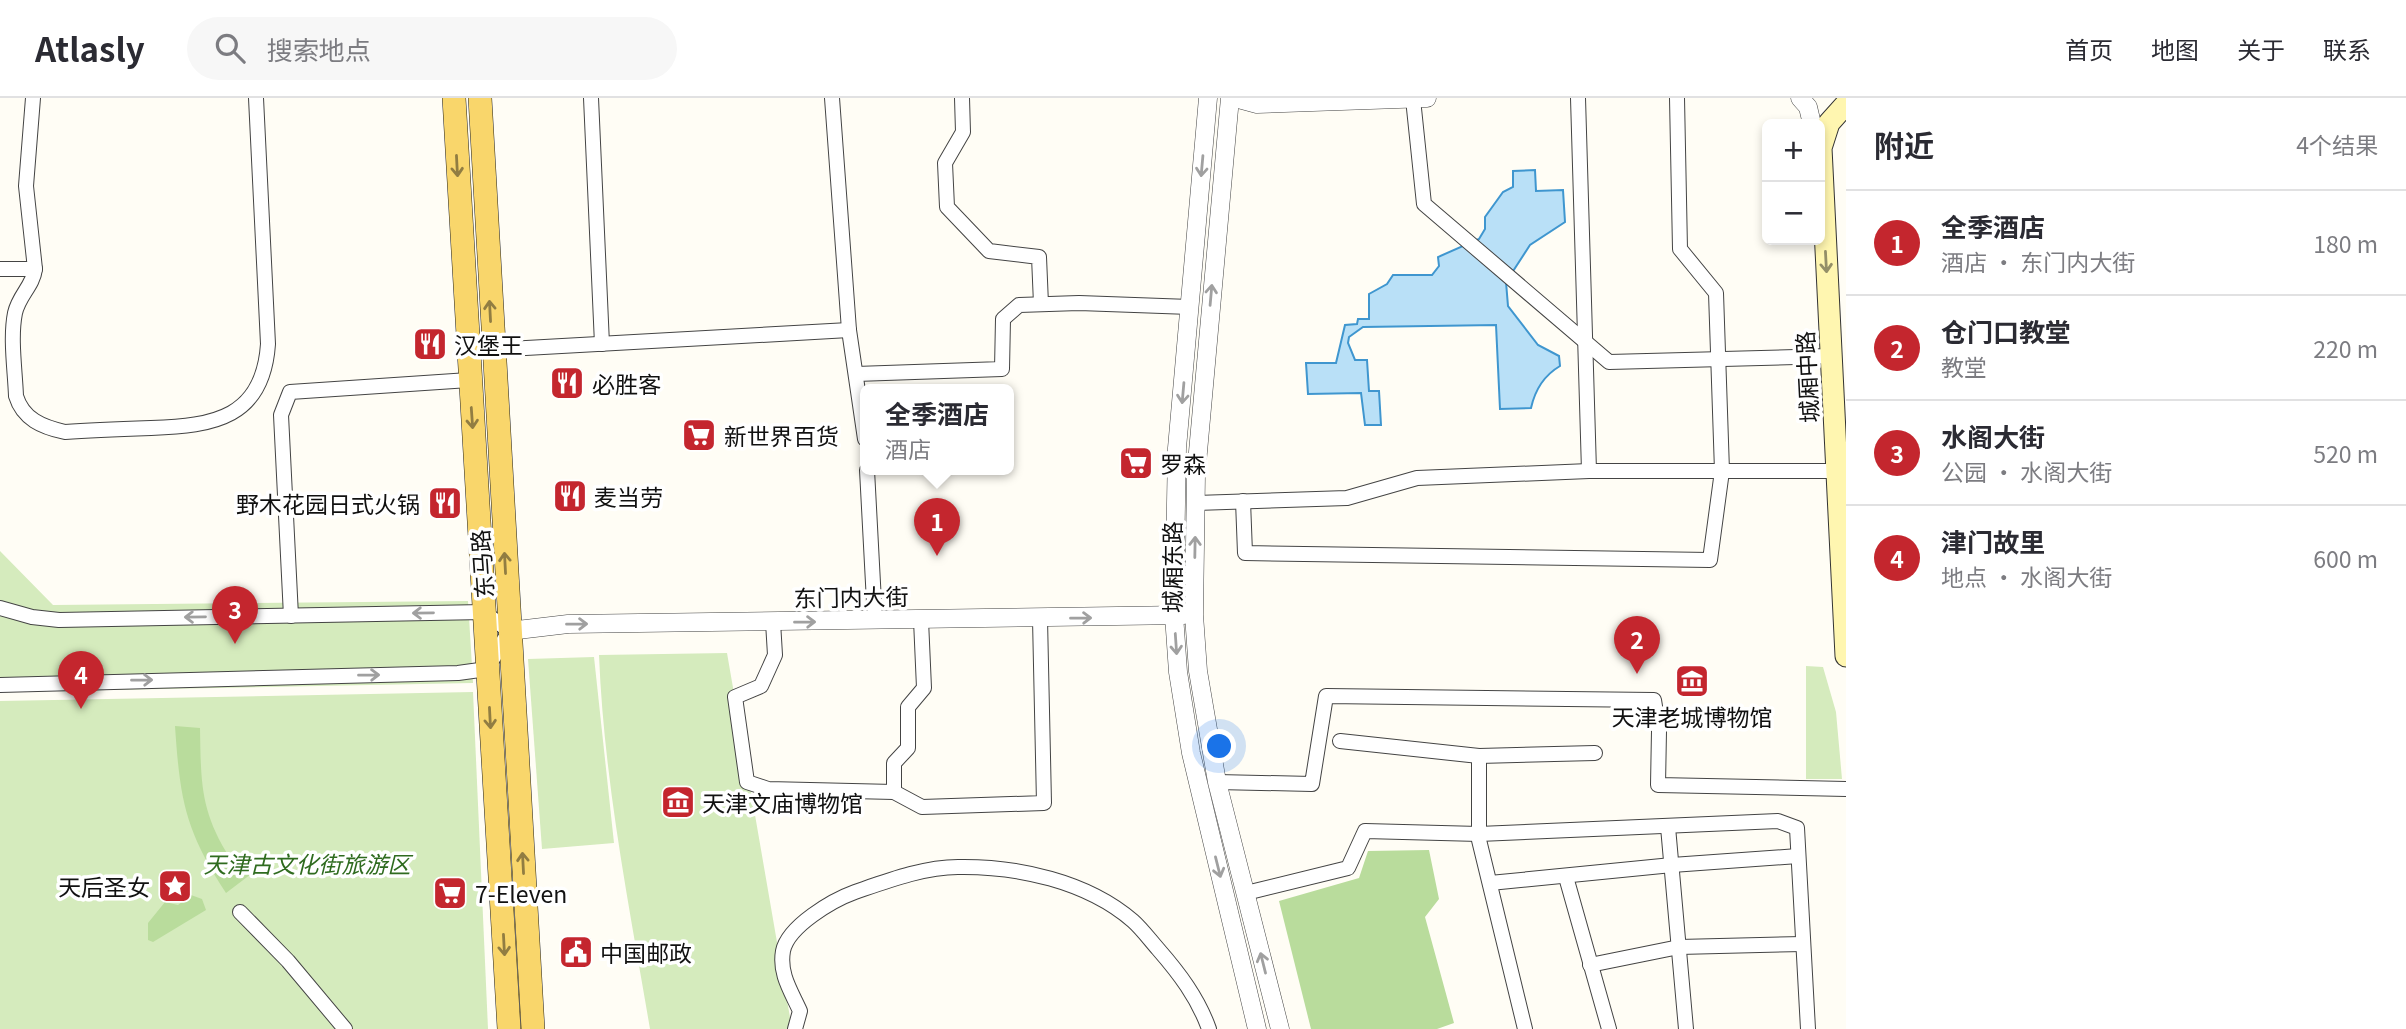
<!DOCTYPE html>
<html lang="zh">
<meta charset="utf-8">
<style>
body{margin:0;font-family:Georgia,"Noto Sans SC",serif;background:#f7f7f7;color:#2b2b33}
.controls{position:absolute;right:21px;top:21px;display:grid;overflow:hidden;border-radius:10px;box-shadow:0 4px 10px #0003}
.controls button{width:63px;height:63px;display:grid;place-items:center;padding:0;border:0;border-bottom:2px solid #e1e1e2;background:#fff;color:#2b2b33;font:35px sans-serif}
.you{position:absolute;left:1220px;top:649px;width:24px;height:24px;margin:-18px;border:5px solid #fff;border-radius:50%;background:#1a73e8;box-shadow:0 0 0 10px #1a73e833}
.badge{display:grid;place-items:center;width:46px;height:46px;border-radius:50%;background:#c4262e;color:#fff;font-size:23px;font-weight:700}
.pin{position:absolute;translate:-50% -58px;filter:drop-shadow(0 2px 4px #0008)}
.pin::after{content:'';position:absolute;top:37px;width:24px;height:21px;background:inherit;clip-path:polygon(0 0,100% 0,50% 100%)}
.popup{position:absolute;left:860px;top:286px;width:154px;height:91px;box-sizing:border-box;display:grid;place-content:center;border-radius:10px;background:#fff;filter:drop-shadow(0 2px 5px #0005);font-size:23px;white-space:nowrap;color:#7c7c81}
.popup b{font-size:26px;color:#2b2b33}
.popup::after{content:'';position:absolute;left:50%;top:100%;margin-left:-14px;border:14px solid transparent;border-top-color:#fff}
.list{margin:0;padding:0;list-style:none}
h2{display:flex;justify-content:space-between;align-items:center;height:91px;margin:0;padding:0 28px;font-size:30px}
h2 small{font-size:23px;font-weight:400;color:#7c7c81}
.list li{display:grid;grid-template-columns:46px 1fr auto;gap:21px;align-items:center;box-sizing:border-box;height:105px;padding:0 28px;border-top:2px solid #e1e1e2}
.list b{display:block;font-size:26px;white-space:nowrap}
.list p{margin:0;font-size:23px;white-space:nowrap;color:#7c7c81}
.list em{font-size:23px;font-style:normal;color:#7c7c81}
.icon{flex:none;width:38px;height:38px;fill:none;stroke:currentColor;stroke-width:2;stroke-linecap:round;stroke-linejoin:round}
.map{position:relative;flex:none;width:1846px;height:931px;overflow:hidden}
header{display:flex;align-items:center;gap:42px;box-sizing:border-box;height:98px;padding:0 35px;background:#fff;border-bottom:2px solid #e1e1e2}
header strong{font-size:33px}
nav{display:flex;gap:38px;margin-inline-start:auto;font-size:24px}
.search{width:490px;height:63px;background:#f7f7f7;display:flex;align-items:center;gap:18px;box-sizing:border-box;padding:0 24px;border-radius:38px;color:#7c7c81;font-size:26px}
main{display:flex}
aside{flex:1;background:#fff}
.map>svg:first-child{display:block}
</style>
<header>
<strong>Atlasly</strong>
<div class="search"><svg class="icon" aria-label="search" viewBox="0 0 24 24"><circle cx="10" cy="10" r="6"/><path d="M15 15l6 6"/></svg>搜索地点</div>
<nav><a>首页</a><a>地图</a><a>关于</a><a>联系</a></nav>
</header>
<main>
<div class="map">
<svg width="1846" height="931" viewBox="0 0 1846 931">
<rect width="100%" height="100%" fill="#fffdf5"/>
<g fill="#d5ebbd">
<polygon points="0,453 53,507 468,503 473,585 0,594"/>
<path d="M727,555l65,376h-142c-21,-124 -46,-248 -51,-374z"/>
<polygon points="594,559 614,745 542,751 528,561"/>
<polygon points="1806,568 1823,569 1836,614 1842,681 1806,681"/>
<polygon points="473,594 488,931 0,931 0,603"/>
</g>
<g fill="#b9dc9c">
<path d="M175,628l25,2c1,54 0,83 30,130l17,2 8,11 -29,22c-41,-63 -46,-93 -51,-167z"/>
<polygon points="1429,752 1439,801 1425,819 1454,925 1437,931 1311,931 1279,803 1359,780 1368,753"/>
<polygon points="191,797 202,801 206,812 153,844 148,842 148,825 165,804 178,807"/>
</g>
<path fill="#b9e0f7" stroke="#3f96cf" stroke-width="2" d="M1535,72l1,21 27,-1 2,32 -35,23 -24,37 2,24 30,39 21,11 1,10c-17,10 -25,24 -29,42l-31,1 -4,-84 -133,2 -14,10 -1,6 7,17h12l2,31h10l2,34h-16l-4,-32 -53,1 -2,-31h30l9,-38 12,-1 1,-5h11v-25l18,-10 6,-9h39l7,-9 -1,-9 41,-18 6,-10v-12l18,-25 10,-5v-16z"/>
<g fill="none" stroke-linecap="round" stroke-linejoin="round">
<g stroke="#444" stroke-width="16">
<g id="minor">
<path d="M33,0l-7,88 9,83c-2,17 -16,26 -20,44 -5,25 0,57 1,83 7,23 26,31 49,36 28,-2 57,-3 86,-4 63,-2 112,-10 117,-84l-12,-246"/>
<polyline points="591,0 602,246"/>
<polyline points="832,0 849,232 865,341"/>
<polyline points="962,0 963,34 945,65 947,109 989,153 1039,159 1041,206"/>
<polyline points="1578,0 1589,373"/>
<polyline points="1413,1 1424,106 1609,264 1831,258"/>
<polyline points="0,171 35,171"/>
<polyline points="492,252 849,232"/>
<polyline points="856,276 1002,271 1003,221 1019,207 1079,205 1190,209"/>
<polyline points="867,372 875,523"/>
<polyline points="1243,403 1245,455 1710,462 1722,373 1716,195 1680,151 1677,0"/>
<polyline points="1196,405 1347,400 1417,380 1589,373 1837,373"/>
<polyline points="0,510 32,519 59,522 484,514 509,533 487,571 458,575 0,587"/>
<polyline points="291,518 281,317 290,294 469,282"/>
<polyline points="773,524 775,557 761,588 735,599 747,684 768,691 894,694 922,709 1044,705 1040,521"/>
<polyline points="1340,643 1479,658 1595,655"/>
<polyline points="1479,658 1479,742 1525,931"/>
<polyline points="1217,684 1312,686 1326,598 1654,602 1659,633 1658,687 1846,691"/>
<polyline points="894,694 894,665 908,650 908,609 924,590 921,522"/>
<polyline points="1668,729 1686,931"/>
<polyline points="1566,779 1609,931"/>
<polyline points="1490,785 1672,767 1798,758"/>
<polyline points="1246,795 1348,770 1365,733 1479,736 1778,723 1797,730 1808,931"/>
<polyline points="240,814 288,863 345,931"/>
<polyline points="1590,867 1679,849 1803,846"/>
<path d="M795,931l5,-18c-9,-20 -21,-37 -17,-60 5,-25 50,-51 72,-59 32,-11 69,-25 103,-25 59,-1 129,14 175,54 9,8 17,19 25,28 21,24 40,49 51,80"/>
</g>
</g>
<g stroke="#444" stroke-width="19">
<g id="tertiary">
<polyline points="1208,0 1177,350 1174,517 1178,574 1191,655 1257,931"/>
<polyline points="1230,0 1196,376 1194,517 1198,573 1217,684 1280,931"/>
<polyline points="1235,0 1257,6 1427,0"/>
<polyline points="1800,0 1808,9 1812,26"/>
<polyline points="509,533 568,526 1184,517"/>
</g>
</g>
<g stroke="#333" stroke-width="23">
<polyline id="secondary" points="1846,6 1829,25 1821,50 1846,558"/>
</g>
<g stroke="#222" stroke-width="24">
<g id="primary">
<polyline points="454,0 509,931"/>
<polyline points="480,0 533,931"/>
</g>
</g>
<use href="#minor" stroke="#fff" stroke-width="14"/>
<use href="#tertiary" stroke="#fff" stroke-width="18"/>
<use href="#secondary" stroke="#fff6b0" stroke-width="21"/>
<use href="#primary" stroke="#f9d66b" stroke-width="23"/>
</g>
<defs><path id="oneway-shaft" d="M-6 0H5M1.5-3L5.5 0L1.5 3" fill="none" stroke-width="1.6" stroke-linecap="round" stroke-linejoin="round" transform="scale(1.75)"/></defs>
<g stroke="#917d42">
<use href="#oneway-shaft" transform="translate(457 68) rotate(87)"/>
<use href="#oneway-shaft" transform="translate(490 213) rotate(-93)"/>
<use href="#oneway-shaft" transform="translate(472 320) rotate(86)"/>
<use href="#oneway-shaft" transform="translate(505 465) rotate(-93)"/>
<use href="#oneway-shaft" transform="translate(490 620) rotate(87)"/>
<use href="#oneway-shaft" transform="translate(523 765) rotate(-93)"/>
<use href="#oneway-shaft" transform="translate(504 847) rotate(87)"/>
</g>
<g stroke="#a0a0a0">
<use href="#oneway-shaft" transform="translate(1202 68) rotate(95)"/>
<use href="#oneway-shaft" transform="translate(1211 197) rotate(-85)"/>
<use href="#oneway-shaft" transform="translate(1183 295) rotate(95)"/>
<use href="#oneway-shaft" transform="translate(1195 449) rotate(-89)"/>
<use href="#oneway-shaft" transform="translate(423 515) rotate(179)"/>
<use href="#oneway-shaft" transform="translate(195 519) rotate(179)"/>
<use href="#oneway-shaft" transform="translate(1081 520) rotate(-1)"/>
<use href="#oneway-shaft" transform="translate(805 524) rotate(-1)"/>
<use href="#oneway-shaft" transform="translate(577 526) rotate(-1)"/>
<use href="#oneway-shaft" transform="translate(1176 546) rotate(86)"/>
<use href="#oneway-shaft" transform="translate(369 577) rotate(-1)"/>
<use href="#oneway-shaft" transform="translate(142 582) rotate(-1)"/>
<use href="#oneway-shaft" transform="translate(1218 769) rotate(76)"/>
<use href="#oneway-shaft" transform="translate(1263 865) rotate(-104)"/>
</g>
<use stroke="#948f68" href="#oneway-shaft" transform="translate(1826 164) rotate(87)"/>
<defs>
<g id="restaurant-square" transform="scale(1.75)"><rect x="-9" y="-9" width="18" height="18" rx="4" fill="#c4262e" stroke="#fff"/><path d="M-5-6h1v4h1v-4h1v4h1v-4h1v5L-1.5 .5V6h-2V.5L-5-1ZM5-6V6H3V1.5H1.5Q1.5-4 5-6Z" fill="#fff"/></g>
<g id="supermarket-square" transform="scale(1.75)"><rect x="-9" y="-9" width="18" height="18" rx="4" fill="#c4262e" stroke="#fff"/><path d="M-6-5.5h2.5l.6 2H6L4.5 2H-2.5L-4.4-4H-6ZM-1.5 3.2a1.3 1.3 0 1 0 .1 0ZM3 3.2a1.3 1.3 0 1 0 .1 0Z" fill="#fff"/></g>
<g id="museum-square" transform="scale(1.75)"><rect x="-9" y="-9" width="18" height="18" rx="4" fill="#c4262e" stroke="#fff"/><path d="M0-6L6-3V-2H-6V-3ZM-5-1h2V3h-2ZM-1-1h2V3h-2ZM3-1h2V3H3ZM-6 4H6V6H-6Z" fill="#fff"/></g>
<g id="sight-square" transform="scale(1.75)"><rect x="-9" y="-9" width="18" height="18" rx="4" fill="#c4262e" stroke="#fff"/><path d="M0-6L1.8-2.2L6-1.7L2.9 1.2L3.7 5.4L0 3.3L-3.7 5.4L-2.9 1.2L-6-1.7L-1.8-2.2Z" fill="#fff"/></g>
<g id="civic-square" transform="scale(1.75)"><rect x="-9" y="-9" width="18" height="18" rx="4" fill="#c4262e" stroke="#fff"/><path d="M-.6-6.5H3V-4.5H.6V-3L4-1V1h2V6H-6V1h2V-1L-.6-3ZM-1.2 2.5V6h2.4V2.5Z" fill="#fff"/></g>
</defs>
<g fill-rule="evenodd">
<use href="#restaurant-square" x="430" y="246"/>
<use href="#restaurant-square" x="567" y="285"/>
<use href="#supermarket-square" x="699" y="337"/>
<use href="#supermarket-square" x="1136" y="365"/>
<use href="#restaurant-square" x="570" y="398"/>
<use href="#restaurant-square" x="445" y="405"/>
<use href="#museum-square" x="1692" y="583"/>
<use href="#museum-square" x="678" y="704"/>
<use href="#sight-square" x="175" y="788"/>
<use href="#supermarket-square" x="450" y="795"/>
<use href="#civic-square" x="576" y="854"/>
</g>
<g text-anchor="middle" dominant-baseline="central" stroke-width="7" stroke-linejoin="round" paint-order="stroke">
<g font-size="23" fill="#111" stroke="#fff" text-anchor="start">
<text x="454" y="246">汉堡王</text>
<text x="592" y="285">必胜客</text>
<text x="724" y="337">新世界百货</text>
<text x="1160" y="365">罗森</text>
<text x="594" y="398">麦当劳</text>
<text x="420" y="405" text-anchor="end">野木花园日式火锅</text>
<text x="1692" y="618" text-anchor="middle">天津老城博物馆</text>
<text x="702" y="704">天津文庙博物馆</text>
<text x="150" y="788" text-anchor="end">天后圣女</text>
<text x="475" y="795">7-Eleven</text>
<text x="600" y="854">中国邮政</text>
</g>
<g font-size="23" fill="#111" stroke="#fff">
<text transform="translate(1806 279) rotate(-93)">城厢中路</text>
<text transform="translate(481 466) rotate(-94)">东马路</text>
<text transform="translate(1171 469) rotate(-90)">城厢东路</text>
<text transform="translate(851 498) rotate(-1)">东门内大街</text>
</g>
<g font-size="23" font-style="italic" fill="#2f6b1f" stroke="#fff">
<text x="307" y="765">天津古文化街旅游区</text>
</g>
</g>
</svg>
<div class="controls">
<button>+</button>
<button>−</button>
</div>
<div class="you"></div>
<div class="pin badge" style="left:937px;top:458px">1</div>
<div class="popup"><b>全季酒店</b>酒店</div>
<div class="pin badge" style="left:1637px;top:576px">2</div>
<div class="pin badge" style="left:235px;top:546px">3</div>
<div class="pin badge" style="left:81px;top:611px">4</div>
</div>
<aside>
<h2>附近<small>4个结果</small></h2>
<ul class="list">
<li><span class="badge">1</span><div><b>全季酒店</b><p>酒店 · 东门内大街</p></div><em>180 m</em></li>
<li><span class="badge">2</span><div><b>仓门口教堂</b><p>教堂</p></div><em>220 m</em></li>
<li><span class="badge">3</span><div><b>水阁大街</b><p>公园 · 水阁大街</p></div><em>520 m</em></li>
<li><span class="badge">4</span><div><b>津门故里</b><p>地点 · 水阁大街</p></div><em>600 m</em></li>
</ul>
</aside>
</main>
